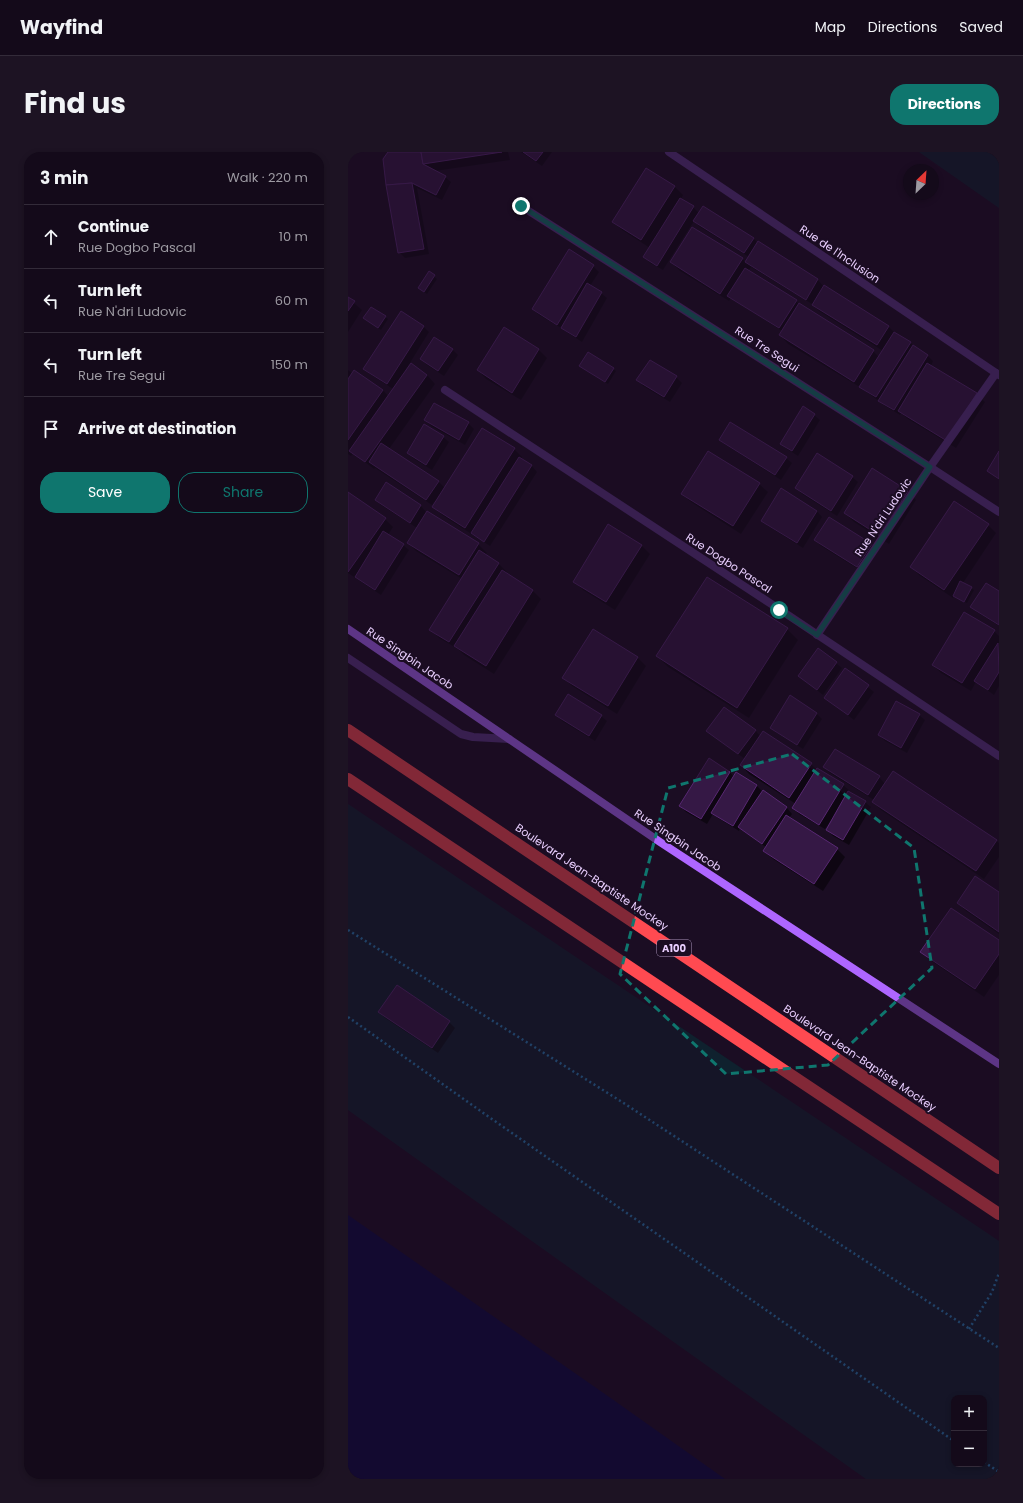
<!DOCTYPE html>
<meta charset="utf-8">
<style>
body{margin:0;font-family:Poppins,sans-serif;background:#1d1323;color:#f1f3f6}
.controls{position:absolute;right:12px;bottom:12px;display:grid;overflow:hidden;border-radius:8px;box-shadow:0 2px 6px #0003}
.controls button{width:36px;height:36px;display:grid;place-items:center;padding:0;border:0;border-bottom:1px solid #332b39;background:#140a1a;color:#f1f3f6;font:20px sans-serif}
.compass{position:absolute;left:555px;top:12px;width:36px;height:36px;border-radius:50%;background:#140a1a;box-shadow:0 2px 6px #0003;rotate:25deg}
.stop{position:absolute;width:12px;height:12px;margin:-9px;border:3px solid #0f766e;border-radius:50%;background:#fff}
.stop.end{background:#0f766e;border-color:#fff;box-shadow:0 1px 4px #0008}
.list{margin:0;padding:0;list-style:none}
h2{display:flex;justify-content:space-between;align-items:center;height:52px;margin:0;padding:0 16px;font-size:17px}
h2 small{font-size:13px;font-weight:400;color:#9d9aa2}
.list li{display:grid;grid-template-columns:26px 1fr auto;gap:12px;align-items:center;box-sizing:border-box;height:64px;padding:0 16px;border-top:1px solid #332b39}
.list b{display:block;font-size:15px;white-space:nowrap}
.list p{margin:0;font-size:13px;white-space:nowrap;color:#9d9aa2}
.list em{font-size:13px;font-style:normal;color:#9d9aa2}
.actions{display:flex;gap:8px;padding:12px 16px}
.actions a{flex:1;padding:9px 0;border:1px solid #0f766e;border-radius:16px;text-align:center;font-size:14px;color:#0f766e}
.actions .main{background:#0f766e;color:#fff}
.icon{flex:none;width:22px;height:22px;fill:none;stroke:currentColor;stroke-width:2;stroke-linecap:round;stroke-linejoin:round}
.map{position:relative;flex:none;width:651px;height:1327px;overflow:hidden;border-radius:16px}
header{display:flex;align-items:center;gap:24px;box-sizing:border-box;height:56px;padding:0 20px;background:#140a1a;border-bottom:1px solid #332b39}
header strong{font-size:19px}
nav{display:flex;gap:22px;margin-inline-start:auto;font-size:14px}
.intro{display:flex;align-items:center;justify-content:space-between;box-sizing:border-box;height:96px;padding:0 24px}
h1{margin:0;font-size:28px}
.button{padding:10px 18px;border-radius:16px;background:#0f766e;color:#fff;font-size:14px;font-weight:700}
main{display:flex;gap:24px;padding:0 24px}
aside{flex:1;background:#140a1a;border-radius:16px;box-shadow:0 2px 6px #0003}
.map>svg:first-child{display:block}
</style>
<header>
<strong>Wayfind</strong>
<nav><a>Map</a><a>Directions</a><a>Saved</a></nav>
</header>
<div class="intro"><h1>Find us</h1><a class="button">Directions</a></div>
<main>
<aside>
<h2>3 min<small>Walk · 220 m</small></h2>
<ul class="list">
<li><svg class="icon" aria-label="ahead" viewBox="0 0 24 24"><path d="M12 20V5M6 11l6-6 6 6"/></svg><div><b>Continue</b><p>Rue Dogbo Pascal</p></div><em>10 m</em></li>
<li><svg class="icon" aria-label="left" viewBox="0 0 24 24"><path d="M17 20v-9H6M10 6l-5 5 5 5"/></svg><div><b>Turn left</b><p>Rue N'dri Ludovic</p></div><em>60 m</em></li>
<li><svg class="icon" aria-label="left" viewBox="0 0 24 24"><path d="M17 20v-9H6M10 6l-5 5 5 5"/></svg><div><b>Turn left</b><p>Rue Tre Segui</p></div><em>150 m</em></li>
<li><svg class="icon" aria-label="arrive" viewBox="0 0 24 24"><path d="M6 21V4h12l-3 4 3 4H6"/></svg><div><b>Arrive at destination</b></div></li>
</ul>
<div class="actions"><a class="main">Save</a><a>Share</a></div>
</aside>
<div class="map">
<svg width="651" height="1327" viewBox="0 0 651 1327">
<rect width="100%" height="100%" fill="#1b0d23"/>
<g fill="#0f212e" fill-rule="evenodd">
<polygon points="571,0 651,0 651,56"/>
<path d="M0,652l651,437v238h-133l-518,-369zM606,1246h30v66h-30z"/>
</g>
<polygon fill="#0b0742" points="0,1063 264,1247 377,1327 0,1327"/>
<g fill="#0007" fill-rule="evenodd">
<polygon points="41,0 160,0 162,8 87,19 97,25 103,30 94,48 69,36 81,102 57,106 51,100"/>
<polygon points="173,0 204,0 194,14"/>
<path d="M298,17l29,18 8,8 -2,4 12,8 6,6 54,25 4,4 61,38 6,7 65,40 5,5 16,10 5,6 13,8 5,5 -2,5 45,28 9,8 -29,46 -48,-29 -7,-6 -1,2 -15,-9 -22,-17 -75,-45 -8,-9 2,-4 -51,-33 -2,3 -49,-30 -9,-9 71,-3 4,3 3,-5 -49,-30 -6,-6 -31,49 -13,-7 -5,-6 5,-9 -28,-18 -9,-8zM403,115l61,37 7,7 64,40 -4,6 -6,-6 -125,-80z"/>
<polygon points="245,114 251,120 242,134 253,141 259,146 234,190 220,181 215,177 191,163 185,157"/>
<polygon points="81,121 89,127 79,142 71,136"/>
<polygon points="0,146 14,158 0,180"/>
<polygon points="37,165 40,167 33,178 16,166"/>
<polygon points="76,175 81,180 57,219 79,223 87,232 41,297 90,329 97,336 166,297 174,305 173,308 184,314 189,320 142,394 94,363 86,355 88,350 87,349 84,353 27,316 26,317 5,301 3,304 0,302 0,218 5,222 35,238 40,244 45,237 22,222 17,217"/>
<polygon points="156,176 191,198 199,206 173,248 138,227 130,218"/>
<polygon points="104,197 110,203 96,224 79,213 73,207"/>
<polygon points="235,216 265,217 268,219 260,232"/>
<polygon points="328,225 334,231 322,250 295,234 290,228"/>
<polygon points="466,263 472,268 450,304 439,297 433,292"/>
<polygon points="78,268 120,271 126,277 117,293 83,274"/>
<polygon points="95,285 101,290 84,318 66,307 60,301"/>
<polygon points="372,288 438,306 444,311 433,328 378,293"/>
<polygon points="651,301 651,328 640,319"/>
<polygon points="504,325 510,330 489,364 454,342 448,336"/>
<polygon points="38,332 73,354 78,360 130,392 139,401 137,403 150,411 159,420 157,422 185,439 193,447 146,522 116,503 110,497 91,486 83,477 114,427 68,399 60,391 69,376 33,353 28,348"/>
<polygon points="411,332 420,340 393,382 343,350 334,342"/>
<polygon points="434,338 469,359 474,365 455,396 420,374 414,368"/>
<polygon points="560,339 568,348 541,392 506,370 497,361"/>
<polygon points="0,342 37,367 45,375 40,383 55,393 61,398 33,443 0,421"/>
<polygon points="640,373 648,381 615,431 626,438 619,451 606,444 605,446 571,423 563,415"/>
<polygon points="467,388 523,392 529,398 515,420 473,394"/>
<polygon points="293,393 302,402 267,458 235,438 226,429"/>
<polygon points="360,426 439,477 450,488 401,566 320,515 309,504"/>
<polygon points="651,440 651,474 629,460 624,455"/>
<polygon points="245,479 290,506 298,514 269,562 224,534 216,526"/>
<polygon points="646,479 651,484 651,534 646,543 628,530 623,539 593,521 585,513"/>
<polygon points="488,511 494,516 475,543 451,524"/>
<polygon points="498,517 526,540 506,568 477,546"/>
<polygon points="468,561 474,567 455,597 429,581 423,575"/>
<polygon points="208,563 253,564 259,569 247,589 214,569"/>
<polygon points="571,563 577,568 559,601 537,589 531,583"/>
<polygon points="407,578 412,584 463,612 469,618 495,633 501,638 500,640 517,650 523,655 501,693 485,684 479,678 485,668 484,667 477,677 451,662 446,656 448,652 401,622 393,613 397,607 365,584"/>
<polygon points="361,608 382,620 386,625 388,622 409,634 415,640 439,656 444,662 441,666 489,697 497,705 475,739 425,707 416,699 419,696 392,676 391,679 370,666 365,662 359,672 338,660 332,654"/>
<polygon points="477,615 531,625 537,632 648,688 651,691 651,705 636,727 533,658 525,650 526,648 482,621"/>
<polygon points="651,741 651,782 618,759 610,751"/>
<polygon points="651,790 651,823 636,845 582,808 574,800"/>
<polygon points="49,835 101,870 107,876 90,901 37,866 31,860"/>
</g>
<g fill="#351845" stroke="#582873">
<polygon points="40,0 73,0 75,12 98,24 88,43 64,31 38,33 35,7"/>
<polygon points="73,0 154,0 75,12"/>
<polygon points="175,0 195,0 188,9"/>
<polygon points="298,16 327,34 293,88 264,70"/>
<polygon points="64,31 76,97 50,101 38,33"/>
<polygon points="332,46 346,54 309,114 295,105"/>
<polygon points="355,54 406,86 396,101 345,69"/>
<polygon points="344,75 395,106 372,142 322,110"/>
<polygon points="410,89 470,127 458,148 397,110"/>
<polygon points="221,97 246,113 209,173 184,157"/>
<polygon points="397,116 449,148 431,176 379,144"/>
<polygon points="81,119 87,123 76,140 70,136"/>
<polygon points="239,131 254,140 228,185 213,176"/>
<polygon points="476,133 541,174 529,193 464,153"/>
<polygon points="0,145 7,149 0,159"/>
<polygon points="451,151 526,198 506,230 431,183"/>
<polygon points="23,155 38,164 30,176 15,166"/>
<polygon points="53,159 76,174 39,232 15,217"/>
<polygon points="156,175 191,197 164,241 129,218"/>
<polygon points="546,180 563,190 528,245 511,235"/>
<polygon points="86,185 105,197 90,219 72,207"/>
<polygon points="565,193 580,203 546,258 530,249"/>
<polygon points="240,200 266,216 257,230 231,214"/>
<polygon points="302,208 329,224 316,245 288,228"/>
<polygon points="63,211 79,223 17,310 1,299"/>
<polygon points="579,211 629,241 599,289 550,259"/>
<polygon points="6,218 35,238 0,288 0,227"/>
<polygon points="86,251 121,270 111,288 76,268"/>
<polygon points="455,254 467,262 444,299 432,292"/>
<polygon points="382,270 439,305 427,323 371,288"/>
<polygon points="76,272 96,284 78,313 59,301"/>
<polygon points="134,276 167,296 117,376 84,355"/>
<polygon points="33,291 91,329 78,348 21,310"/>
<polygon points="360,299 412,331 385,374 333,342"/>
<polygon points="651,299 651,327 639,319"/>
<polygon points="469,301 505,324 483,359 447,336"/>
<polygon points="171,305 184,313 136,390 123,381"/>
<polygon points="524,316 560,339 532,384 496,361"/>
<polygon points="38,330 73,353 62,371 27,348"/>
<polygon points="433,336 469,359 449,391 413,369"/>
<polygon points="0,340 38,366 0,420"/>
<polygon points="606,349 641,372 596,438 562,415"/>
<polygon points="79,359 131,391 111,423 59,391"/>
<polygon points="481,365 524,392 509,415 466,388"/>
<polygon points="260,372 294,393 258,450 225,430"/>
<polygon points="35,379 56,392 27,438 7,425"/>
<polygon points="131,398 151,411 101,490 81,478"/>
<polygon points="154,418 185,438 138,514 106,494"/>
<polygon points="359,425 440,476 389,556 308,504"/>
<polygon points="612,429 624,435 616,450 605,444"/>
<polygon points="638,431 651,439 651,473 622,455"/>
<polygon points="616,460 647,478 614,531 584,513"/>
<polygon points="245,477 290,505 260,554 214,526"/>
<polygon points="650,491 651,520 640,538 626,529"/>
<polygon points="470,496 489,510 469,538 450,524"/>
<polygon points="497,516 521,533 500,563 476,546"/>
<polygon points="220,542 254,563 241,584 207,563"/>
<polygon points="442,543 469,561 449,593 422,576"/>
<polygon points="548,549 572,562 553,596 530,583"/>
<polygon points="376,555 408,578 390,602 358,579"/>
<polygon points="415,579 464,611 441,646 392,613"/>
<polygon points="487,597 532,624 520,643 475,615"/>
<polygon points="361,606 382,620 353,667 331,654"/>
<polygon points="469,616 496,632 471,673 444,656"/>
<polygon points="545,619 649,688 628,719 524,650"/>
<polygon points="388,620 409,633 385,674 363,661"/>
<polygon points="415,638 439,655 414,692 390,675"/>
<polygon points="500,639 518,649 495,688 478,678"/>
<polygon points="438,663 490,696 466,732 415,699"/>
<polygon points="627,724 651,740 651,780 609,751"/>
<polygon points="603,756 651,788 651,802 627,837 572,800"/>
<polygon points="49,833 102,869 84,896 30,860"/>
</g>
<g fill="none" stroke-linecap="round" stroke-linejoin="round">
<g stroke="#2782bb" stroke-width="2.5" stroke-dasharray="2 3" stroke-linecap="butt">
<polyline points="0,778 274,950 651,1196"/>
<polyline points="0,865 141,965 606,1289"/>
<polyline points="621,1177 644,1140 651,1121"/>
<polyline points="636,1310 651,1320"/>
</g>
<polyline stroke="#5b3585" stroke-width="8" points="0,506 113,582 125,585 161,587"/>
<g stroke="#5b3585" stroke-width="8">
<polyline points="321,0 651,223"/>
<polyline points="173,54 582,315 651,360"/>
<polyline points="97,238 431,457 651,604"/>
<polyline points="469,483 582,315 648,221"/>
</g>
<polyline stroke="#ae66ff" stroke-width="8" points="0,477 312,690 651,912"/>
<g stroke="#ff4a51" stroke-width="12">
<polyline points="0,578 651,1016"/>
<polyline points="0,627 651,1062"/>
</g>
</g>
<g fill="none" stroke-linecap="round" stroke-linejoin="round">
<polyline stroke="#0f766e" stroke-width="5" points="173,54 582,315 469,483 431,458"/>
</g>
<path d="M0 0H651V1327H0ZM444,602l122,94 18,120 -104,97 -102,9 -106,-100 48,-186z" fill="#1b0d23" fill-opacity=".55" fill-rule="evenodd"/>
<path fill="none" stroke="#0f766e" stroke-width="3" stroke-dasharray="8 5" stroke-linejoin="round" d="M444,602l122,94 18,120 -104,97 -102,9 -106,-100 48,-186z"/>
<g text-anchor="middle" dominant-baseline="central" stroke-width="4" stroke-linejoin="round" paint-order="stroke">
<rect fill="#1b0d23" stroke="#ac95bd" stroke-width="1" x="309" y="788" width="34" height="16" rx="3"/>
<g font-size="10" font-weight="bold" fill="#eacfff">
<text x="326" y="796">A100</text>
</g>
<g font-size="11" fill="#eacfff" stroke="#1b0d23">
<text transform="translate(492 102) rotate(34)">Rue de l'Inclusion</text>
<text transform="translate(419 197) rotate(33)">Rue Tre Segui</text>
<text transform="translate(535 365) rotate(-56)">Rue N'dri Ludovic</text>
<text transform="translate(381 411) rotate(33)">Rue Dogbo Pascal</text>
<text transform="translate(62 506) rotate(34)">Rue Singbin Jacob</text>
<text transform="translate(330 688) rotate(34)">Rue Singbin Jacob</text>
<text transform="translate(244 725) rotate(34)">Boulevard Jean-Baptiste Mockey</text>
<text transform="translate(512 906) rotate(34)">Boulevard Jean-Baptiste Mockey</text>
</g>
</g>
</svg>
<div class="controls">
<button>+</button>
<button>−</button>
</div>
<svg class="compass" viewBox="-18 -18 36 36"><path d="M0-13l5 13h-10z" fill="#e53935"/><path d="M0 13l5-13h-10z" fill="#9d9aa2"/></svg>
<div class="stop" style="left:431px;top:458px"></div>
<div class="stop end" style="left:173px;top:54px"></div>
</div>
</main>
